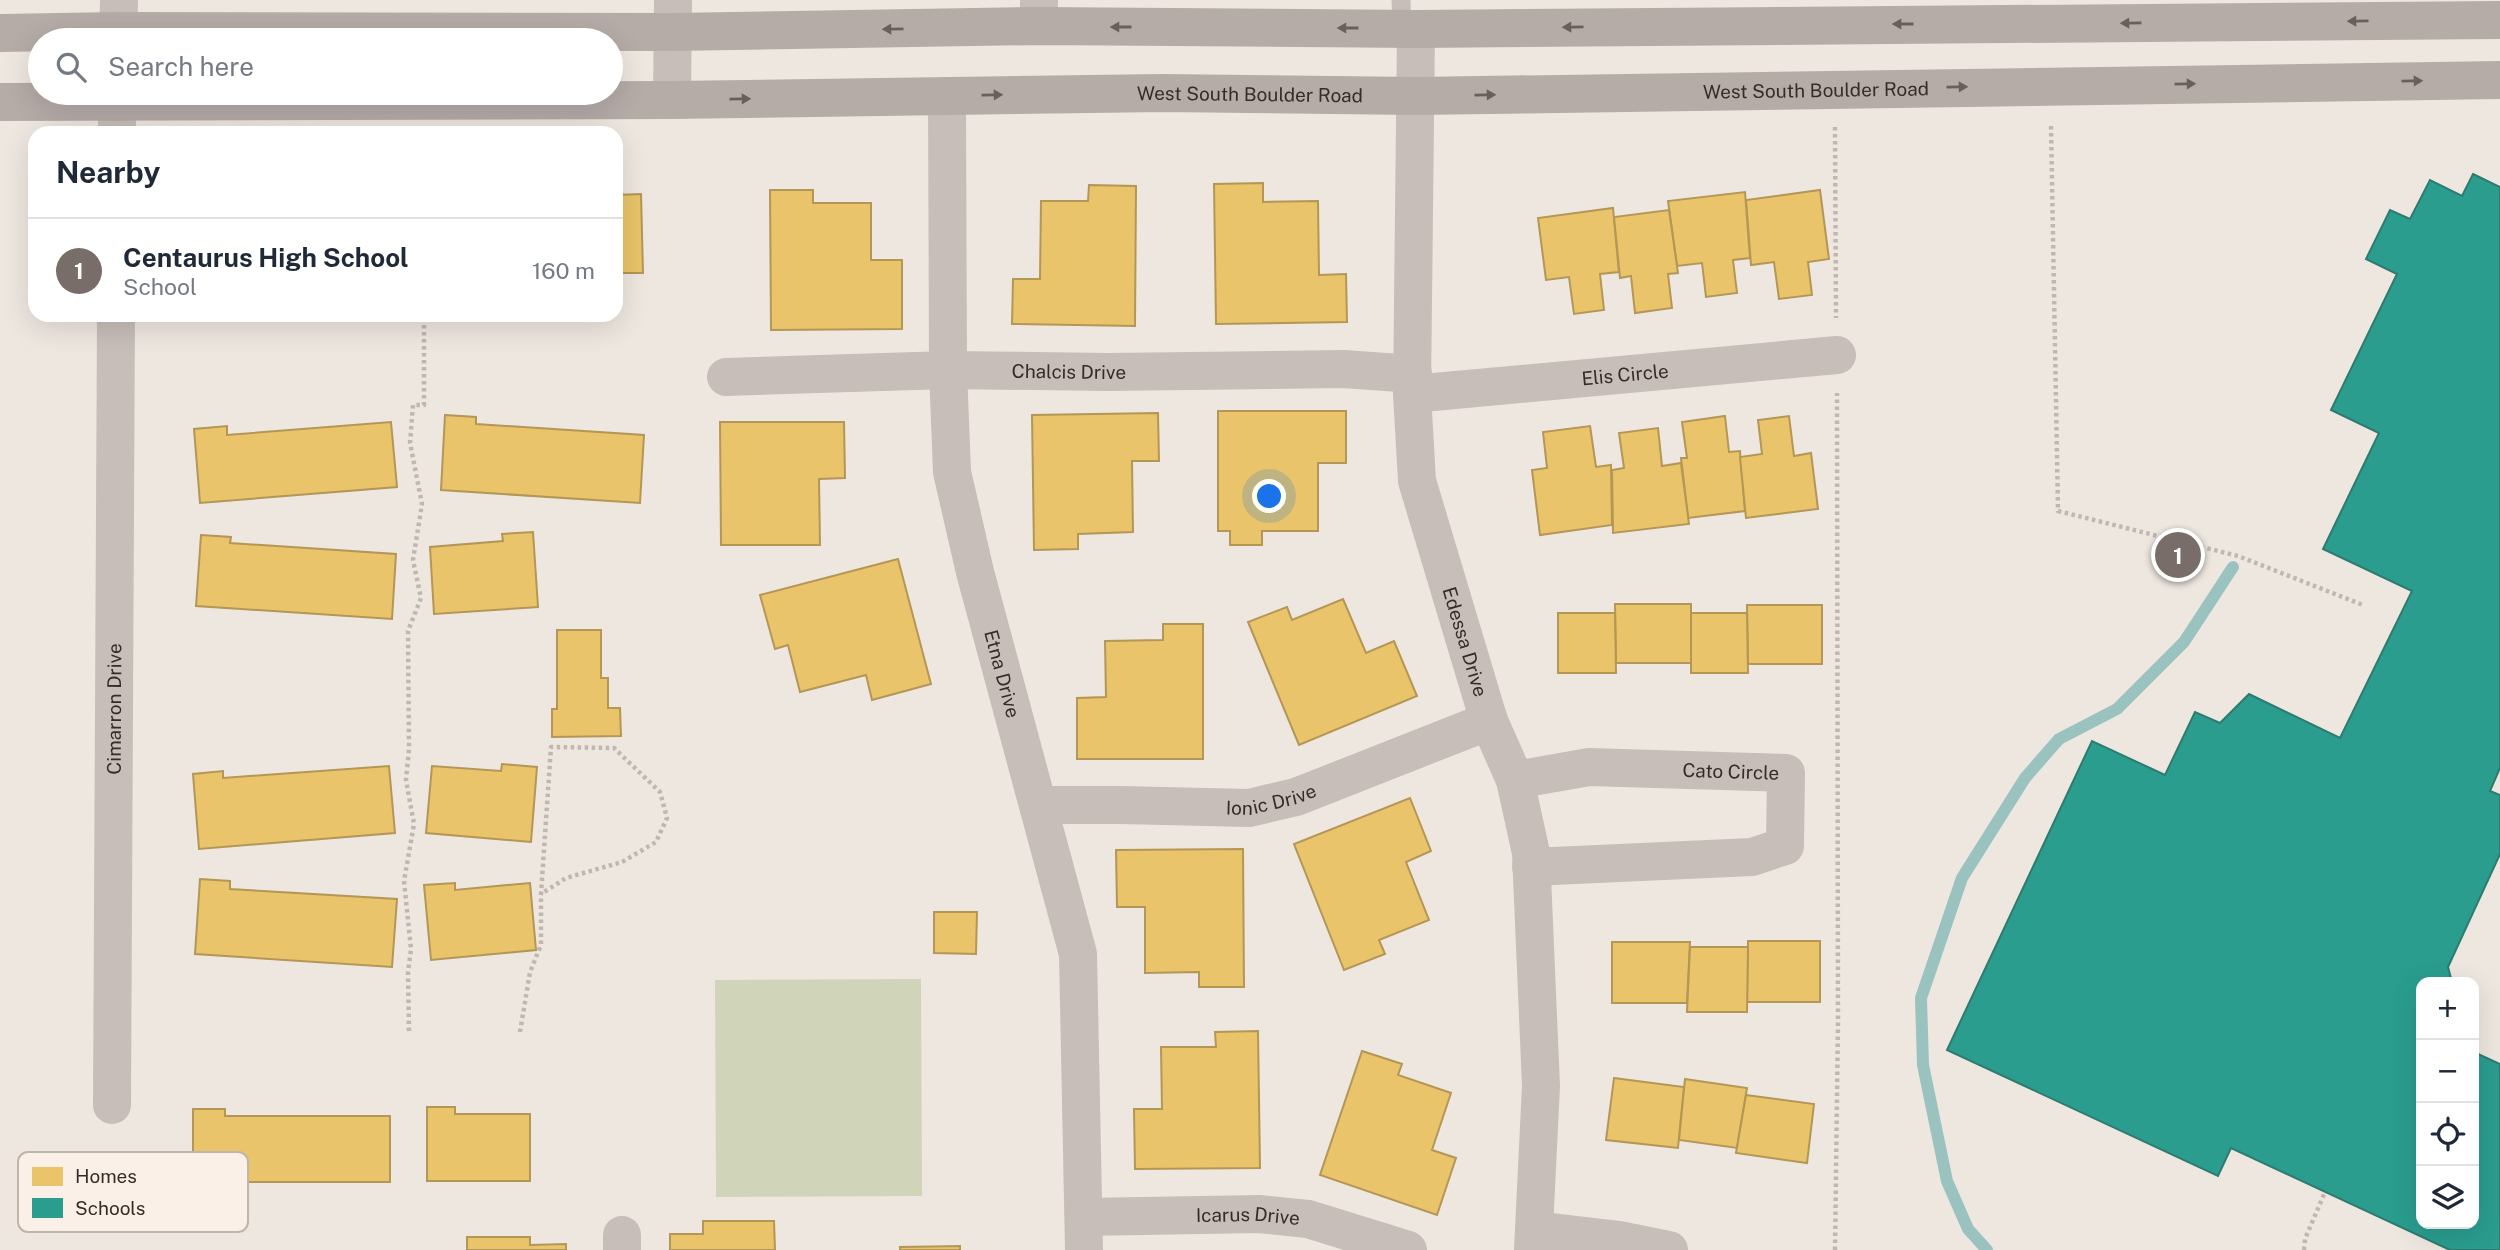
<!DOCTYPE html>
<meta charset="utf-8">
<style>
body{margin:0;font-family:"Public Sans",sans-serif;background:#f6f6f7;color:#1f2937}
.controls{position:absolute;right:21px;bottom:21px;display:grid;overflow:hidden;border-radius:14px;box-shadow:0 7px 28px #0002}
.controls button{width:63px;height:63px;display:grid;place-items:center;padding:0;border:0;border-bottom:2px solid #e0e1e3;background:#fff;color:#1f2937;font:35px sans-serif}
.you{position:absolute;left:1270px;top:497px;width:24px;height:24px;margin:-18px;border:5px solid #fff;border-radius:50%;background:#1a73e8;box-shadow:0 0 0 10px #1a73e833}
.badge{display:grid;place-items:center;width:46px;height:46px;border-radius:50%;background:#786d68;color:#fff;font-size:23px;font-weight:700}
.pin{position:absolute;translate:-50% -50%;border:4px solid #fff;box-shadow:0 2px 7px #0006}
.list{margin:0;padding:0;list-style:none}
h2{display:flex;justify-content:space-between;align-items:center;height:91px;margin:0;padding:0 28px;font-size:30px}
h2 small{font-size:23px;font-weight:400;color:#747a83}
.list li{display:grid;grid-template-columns:46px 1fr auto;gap:21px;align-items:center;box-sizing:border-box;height:105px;padding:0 28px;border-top:2px solid #e0e1e3}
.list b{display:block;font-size:26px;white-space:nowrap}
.list p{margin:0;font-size:23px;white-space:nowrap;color:#747a83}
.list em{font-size:23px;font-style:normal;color:#747a83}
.icon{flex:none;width:38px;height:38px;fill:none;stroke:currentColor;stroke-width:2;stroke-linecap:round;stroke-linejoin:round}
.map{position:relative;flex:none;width:2500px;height:1250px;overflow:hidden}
.search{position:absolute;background:#fff;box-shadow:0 7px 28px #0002;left:28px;top:28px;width:595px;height:77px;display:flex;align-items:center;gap:18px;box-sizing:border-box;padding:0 24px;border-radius:38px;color:#747a83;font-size:26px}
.panel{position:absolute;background:#fff;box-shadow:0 7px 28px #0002;left:28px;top:126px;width:595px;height:196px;border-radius:21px}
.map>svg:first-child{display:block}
</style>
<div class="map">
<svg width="2500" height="1250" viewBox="0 0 2500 1250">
<rect width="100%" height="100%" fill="#eee7e0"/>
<polygon fill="#d0d4b8" points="921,979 922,1196 716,1197 715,980"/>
<g fill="#e9c46a" stroke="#b49656" stroke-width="2">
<polygon points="1263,183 1263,202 1318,201 1319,275 1346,274 1347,322 1216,324 1214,184"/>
<polygon points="1089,185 1136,186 1135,326 1012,324 1013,279 1040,279 1041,201 1088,201"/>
<polygon points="770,190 813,190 813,203 871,203 871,260 902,260 902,329 771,330"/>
<polygon points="1820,190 1829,259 1808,262 1812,295 1779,299 1774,262 1751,265 1746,200"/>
<polygon points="1745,192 1750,258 1733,260 1737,293 1706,297 1702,263 1677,266 1668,201"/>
<polygon points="641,194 643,273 616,273 616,195"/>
<polygon points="1613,208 1619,272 1600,274 1604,310 1574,314 1569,277 1546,280 1538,218"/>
<polygon points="1669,210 1678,273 1668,274 1672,308 1635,313 1631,276 1620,278 1614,217"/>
<polygon points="1218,411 1346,411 1346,463 1318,463 1318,531 1262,531 1262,545 1230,545 1230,531 1218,531"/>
<polygon points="1158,413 1159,461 1132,461 1133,532 1078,534 1078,549 1034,550 1032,415"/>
<polygon points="445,415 476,417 476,424 644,435 640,503 441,490"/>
<polygon points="1725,416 1729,452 1740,451 1745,511 1688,518 1681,458 1687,458 1682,422"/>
<polygon points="1789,416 1794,456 1811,453 1818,509 1746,518 1740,457 1762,454 1758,420"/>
<polygon points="391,422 397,487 200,503 194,429 227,426 227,435"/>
<polygon points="720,422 844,422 845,478 819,479 820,545 721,545"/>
<polygon points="1590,426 1596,467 1611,465 1612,525 1540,535 1532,470 1547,468 1543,432"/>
<polygon points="1658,428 1662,466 1681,463 1689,524 1613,533 1612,470 1624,468 1619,433"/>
<polygon points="533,532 538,607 434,614 430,547 503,541 502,534"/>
<polygon points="201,535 231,537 230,543 396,554 392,619 196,606"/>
<polygon points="898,559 931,684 872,700 866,675 800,692 788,645 775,649 760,595"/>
<polygon points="1343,599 1366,653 1394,641 1417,696 1299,745 1248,622 1287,607 1292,620"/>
<polygon points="1615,604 1691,604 1691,663 1616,663"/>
<polygon points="1747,605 1822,605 1822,664 1748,664"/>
<polygon points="1558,613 1615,613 1616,673 1558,673"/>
<polygon points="1691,613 1747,613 1748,673 1691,673"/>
<polygon points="1163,624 1203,624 1203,759 1077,759 1077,698 1106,697 1105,641 1163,640"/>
<polygon points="557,630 601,630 601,678 608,678 608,708 620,708 621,736 552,737 552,709 557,709"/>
<polygon points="502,764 537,767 531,842 426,833 432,766 501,771"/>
<polygon points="389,766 395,833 199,849 193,774 223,771 223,778"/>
<polygon points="1410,798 1431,851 1406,862 1429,920 1379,940 1385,954 1344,970 1294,844"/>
<polygon points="1243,849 1244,987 1199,987 1199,972 1145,973 1145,907 1117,907 1116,850"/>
<polygon points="200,879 230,881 230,889 397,899 392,967 195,954"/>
<polygon points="455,883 455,890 530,883 536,950 431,960 424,885"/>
<polygon points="934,912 977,912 976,954 934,953"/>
<polygon points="1748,941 1820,941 1820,1002 1747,1002"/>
<polygon points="1612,942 1690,942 1687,1003 1612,1003"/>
<polygon points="1690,947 1748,947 1747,1012 1687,1012"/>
<polygon points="1258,1031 1260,1168 1135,1169 1134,1109 1162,1109 1161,1047 1216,1047 1215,1032"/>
<polygon points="1362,1051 1402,1064 1398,1075 1451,1093 1432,1150 1456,1158 1437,1215 1320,1175"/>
<polygon points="1614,1078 1684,1087 1678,1148 1606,1140"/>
<polygon points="1685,1079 1747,1088 1737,1148 1679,1140"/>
<polygon points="1746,1095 1814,1104 1807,1163 1736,1153"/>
<polygon points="427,1107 455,1107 455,1114 530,1114 530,1181 427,1181"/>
<polygon points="193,1109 225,1109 225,1116 390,1116 390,1182 193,1182"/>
<polygon points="703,1221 774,1221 775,1250 670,1250 670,1234 703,1234"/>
<polygon points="467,1237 530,1237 530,1245 566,1244 566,1250 467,1250"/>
<polygon points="960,1246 960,1250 900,1250 900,1247"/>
</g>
<polygon fill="#2a9d8f" stroke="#2e7b70" stroke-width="2" points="2473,174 2500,187 2500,768 2490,791 2500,795 2500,854 2448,967 2452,982 2421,982 2421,1224 2474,1224 2474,1052 2500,1064 2500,1250 2450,1250 2231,1148 2218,1176 1947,1050 2092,741 2165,775 2195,712 2220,723 2249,694 2340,738 2412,591 2323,549 2379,433 2331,410 2397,274 2366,259 2390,210 2410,219 2430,180 2462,196"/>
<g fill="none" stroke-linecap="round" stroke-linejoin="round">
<polyline stroke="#9ac3c0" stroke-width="12" points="1987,1250 1968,1229 1947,1181 1923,1065 1921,998 1962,878 2025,778 2059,739 2117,709 2184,642 2233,567"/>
<g stroke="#c0b7b1" stroke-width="4.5" stroke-dasharray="3.5 3.5" stroke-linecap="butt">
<polyline points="2051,126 2058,511 2238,556 2363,605"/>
<polyline points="1835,127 1836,318"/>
<polyline points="409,1031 408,972 411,949 404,881 414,824 406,780 409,749 408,631 421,598 413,560 422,504 410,443 413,405 424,405 424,315"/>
<polyline points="520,1032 530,972 541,945 541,894 551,747 614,748 660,792 667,818 656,842 622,862 566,878 541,894"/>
<polyline points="1835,1250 1838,1020 1837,393"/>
<polyline points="2304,1250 2305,1239 2325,1192"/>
</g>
<polyline stroke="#c7beb9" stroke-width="19" points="1401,0 1402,29"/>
<g stroke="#c7beb9" stroke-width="38">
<polyline points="1039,0 1039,26"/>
<path id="s1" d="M1416,29l-4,365 5,87 72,240 26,59 16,73 10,233 -8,164"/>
<polyline points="118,40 119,0"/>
<path id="s2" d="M947,96l1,274 4,102 23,100 103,382 6,296"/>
<polyline points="672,100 673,0"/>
<polyline points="117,133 117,93"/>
<path id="s3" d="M726,377l222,-7 160,2 236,-3 69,5"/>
<path id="s4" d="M1412,394l425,-39"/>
<path id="s5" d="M1515,780l74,-13 197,6 -1,73 -33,11 -221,10"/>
<path id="s6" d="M1039,805h81l129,3 47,-11 193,-76"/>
<path id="s7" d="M112,1105l4,-790"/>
<path id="s8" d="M1084,1217l175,-3 49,5 100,31"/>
<polyline points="1535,1230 1620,1240 1669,1250"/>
<polyline points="622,1235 622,1250"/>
</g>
<g stroke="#b5aca8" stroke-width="38">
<polyline points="0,33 118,31 672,32 1039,26 1416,29 2500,20"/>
<path id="s9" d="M0,102l672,-2 491,-7 253,3 1084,-16"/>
</g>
</g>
<defs><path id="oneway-solid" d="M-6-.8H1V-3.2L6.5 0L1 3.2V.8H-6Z" transform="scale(1.75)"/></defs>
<g fill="#6a5f5b">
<use href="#oneway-solid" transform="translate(2358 21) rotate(179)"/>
<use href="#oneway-solid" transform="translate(2131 23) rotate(179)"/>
<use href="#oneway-solid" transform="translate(1903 24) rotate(180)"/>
<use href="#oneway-solid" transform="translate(1121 27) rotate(-180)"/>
<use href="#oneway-solid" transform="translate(1573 27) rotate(179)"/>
<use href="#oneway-solid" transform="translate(1348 28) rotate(-180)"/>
<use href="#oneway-solid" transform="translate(893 29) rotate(179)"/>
<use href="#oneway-solid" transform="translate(2412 81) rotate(-1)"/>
<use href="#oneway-solid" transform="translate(2185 84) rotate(-1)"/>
<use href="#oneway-solid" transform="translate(1957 87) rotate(-1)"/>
<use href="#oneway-solid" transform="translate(992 95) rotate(-1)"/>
<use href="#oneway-solid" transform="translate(1485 95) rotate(-1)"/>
<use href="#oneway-solid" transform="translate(740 99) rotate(-1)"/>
</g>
<g text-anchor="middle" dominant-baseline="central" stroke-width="7" stroke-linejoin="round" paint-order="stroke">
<g font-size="19" fill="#382b27" stroke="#fbf0e7">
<text stroke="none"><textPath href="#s9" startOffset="1816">West South Boulder Road</textPath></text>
<text stroke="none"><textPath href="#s9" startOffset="1250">West South Boulder Road</textPath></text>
<text stroke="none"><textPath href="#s3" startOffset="343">Chalcis Drive</textPath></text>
<text stroke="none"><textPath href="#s4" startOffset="214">Elis Circle</textPath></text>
<text stroke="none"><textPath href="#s1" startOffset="620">Edessa Drive</textPath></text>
<text stroke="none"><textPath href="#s2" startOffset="584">Etna Drive</textPath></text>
<text stroke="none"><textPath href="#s7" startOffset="396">Cimarron Drive</textPath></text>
<text stroke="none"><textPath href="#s5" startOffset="217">Cato Circle</textPath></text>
<text stroke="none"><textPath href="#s6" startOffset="233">Ionic Drive</textPath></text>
<text stroke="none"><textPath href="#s8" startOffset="164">Icarus Drive</textPath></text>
</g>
</g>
<rect x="18" y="1152" width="230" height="80" rx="10" fill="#fbf0e7" stroke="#c0b5ad" stroke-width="2"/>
<rect x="32" y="1167" width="31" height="19" fill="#e9c46a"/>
<rect x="32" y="1198" width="31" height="20" fill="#2a9d8f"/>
<g font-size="19" fill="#382b27">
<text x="75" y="1183">Homes</text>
<text x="75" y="1215">Schools</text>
</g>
</svg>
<div class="controls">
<button>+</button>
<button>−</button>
<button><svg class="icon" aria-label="locate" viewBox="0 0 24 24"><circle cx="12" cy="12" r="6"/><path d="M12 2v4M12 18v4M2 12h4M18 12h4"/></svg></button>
<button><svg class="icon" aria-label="layers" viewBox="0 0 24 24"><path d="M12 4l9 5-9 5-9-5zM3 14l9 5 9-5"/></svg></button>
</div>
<div class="you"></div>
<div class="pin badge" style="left:2178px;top:555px">1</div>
<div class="search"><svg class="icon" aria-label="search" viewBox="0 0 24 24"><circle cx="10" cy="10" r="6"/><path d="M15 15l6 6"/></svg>Search here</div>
<section class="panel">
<h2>Nearby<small></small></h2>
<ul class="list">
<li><span class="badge">1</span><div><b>Centaurus High School</b><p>School</p></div><em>160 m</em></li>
</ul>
</section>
</div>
